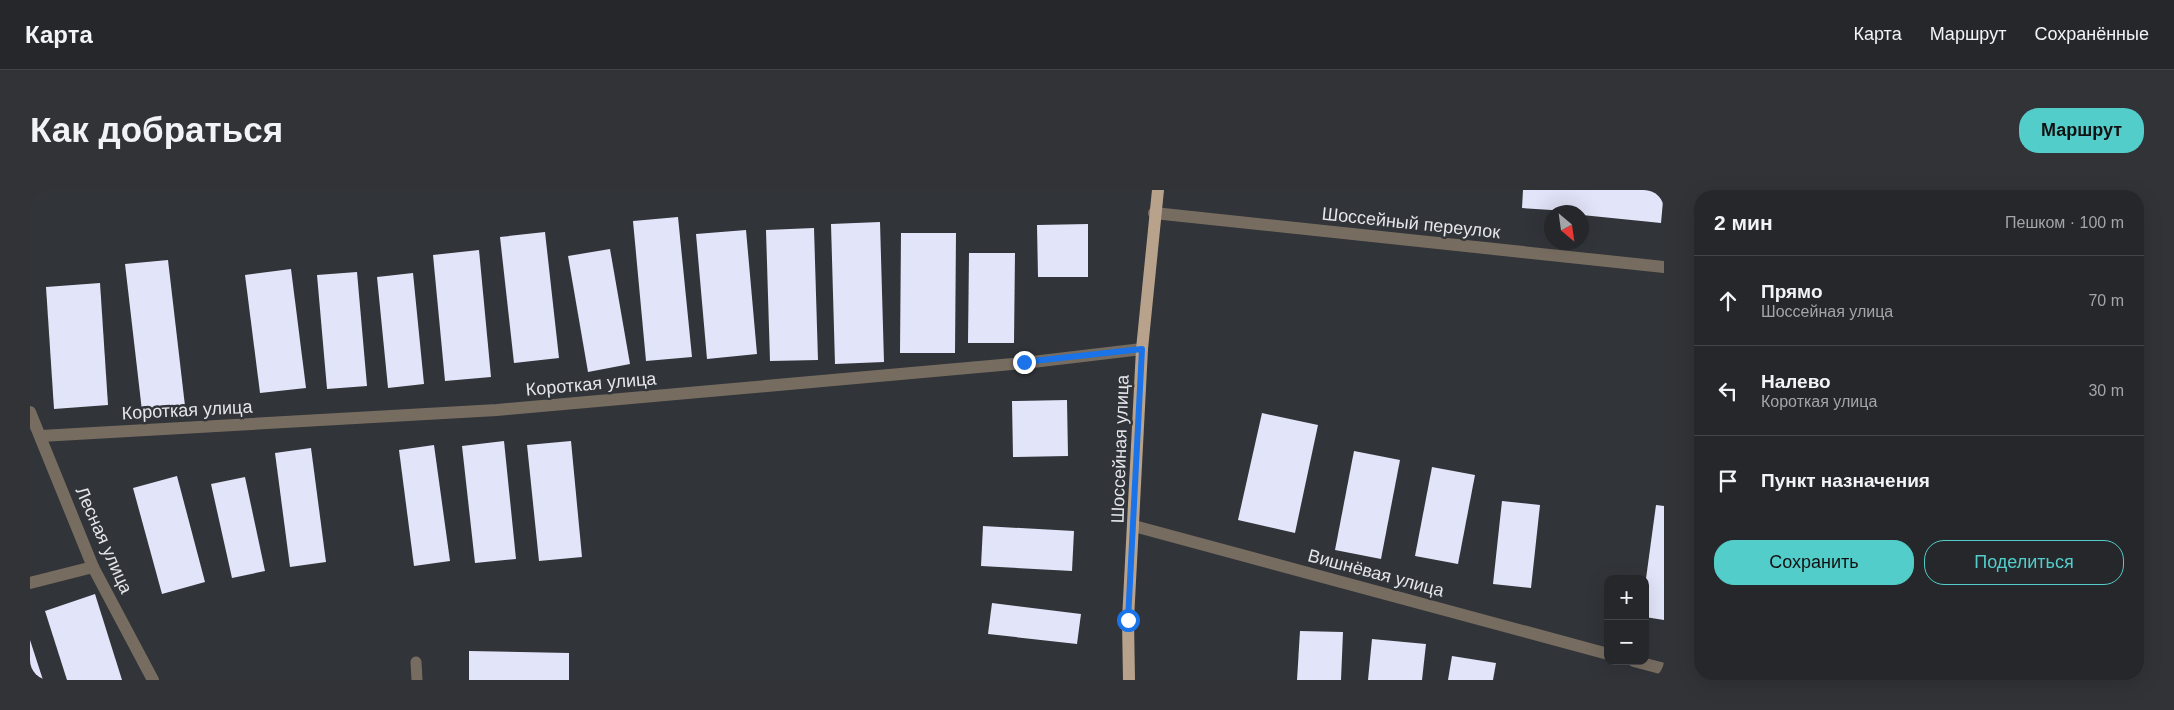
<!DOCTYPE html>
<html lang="ru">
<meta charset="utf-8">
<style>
body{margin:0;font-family:Arial,sans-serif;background:#313337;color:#f1f3f6}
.controls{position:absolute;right:15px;bottom:15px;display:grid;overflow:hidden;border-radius:10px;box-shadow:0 5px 20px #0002}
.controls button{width:45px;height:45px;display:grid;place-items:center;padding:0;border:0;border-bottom:1px solid #424447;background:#25272b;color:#f1f3f6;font:25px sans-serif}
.compass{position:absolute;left:1514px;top:15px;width:45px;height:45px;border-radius:50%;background:#25272b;box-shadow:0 5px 20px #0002;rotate:151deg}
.stop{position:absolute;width:15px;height:15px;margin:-11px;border:4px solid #1a73e8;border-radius:50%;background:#fff}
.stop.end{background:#1a73e8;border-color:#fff;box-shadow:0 1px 5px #0008}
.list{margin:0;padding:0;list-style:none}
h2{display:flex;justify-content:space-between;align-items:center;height:65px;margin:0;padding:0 20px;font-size:21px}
h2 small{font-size:16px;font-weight:400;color:#a3a5a9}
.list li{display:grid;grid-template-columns:32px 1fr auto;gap:15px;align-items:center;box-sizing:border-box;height:90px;padding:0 20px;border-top:1px solid #424447}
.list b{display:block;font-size:19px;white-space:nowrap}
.list p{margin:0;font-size:16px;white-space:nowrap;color:#a3a5a9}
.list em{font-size:16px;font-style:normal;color:#a3a5a9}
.actions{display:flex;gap:10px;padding:15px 20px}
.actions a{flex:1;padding:11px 0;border:1px solid #53cdca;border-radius:20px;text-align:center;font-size:18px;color:#53cdca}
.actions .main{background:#53cdca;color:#111}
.icon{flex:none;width:28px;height:28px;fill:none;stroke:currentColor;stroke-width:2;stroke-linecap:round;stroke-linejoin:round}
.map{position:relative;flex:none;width:1634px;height:490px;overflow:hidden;border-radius:20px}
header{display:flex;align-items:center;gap:30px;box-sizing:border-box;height:70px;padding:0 25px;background:#25272b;border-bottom:1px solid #424447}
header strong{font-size:24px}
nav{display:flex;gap:28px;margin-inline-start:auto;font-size:18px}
.intro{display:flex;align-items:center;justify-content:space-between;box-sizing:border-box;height:120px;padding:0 30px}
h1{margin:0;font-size:35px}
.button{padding:12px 22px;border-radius:20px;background:#53cdca;color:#111;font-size:18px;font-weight:700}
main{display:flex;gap:30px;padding:0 30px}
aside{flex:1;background:#25272b;border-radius:20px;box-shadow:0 5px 20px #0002}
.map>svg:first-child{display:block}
</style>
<header>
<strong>Карта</strong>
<nav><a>Карта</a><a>Маршрут</a><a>Сохранённые</a></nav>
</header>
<div class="intro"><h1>Как добраться</h1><a class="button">Маршрут</a></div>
<main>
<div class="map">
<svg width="1634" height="490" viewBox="0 0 1634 490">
<rect width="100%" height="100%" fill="#313439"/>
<g fill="#e2e4f9">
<polygon points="1493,0 1634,0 1631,33 1552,25 1552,22 1492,18"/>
<polygon points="648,27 662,167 616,171 603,31"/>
<polygon points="850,32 854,172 805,174 801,34"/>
<polygon points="1058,34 1058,87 1008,87 1007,35"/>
<polygon points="784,38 788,170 740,171 736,40"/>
<polygon points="716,40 727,164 677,169 666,44"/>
<polygon points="515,42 529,168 484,173 470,47"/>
<polygon points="871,43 926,43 925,163 870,163"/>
<polygon points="580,59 600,174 558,182 538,66"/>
<polygon points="449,60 461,187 415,191 403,65"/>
<polygon points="939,63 985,63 984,153 938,153"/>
<polygon points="138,70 155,216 112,221 95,74"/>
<polygon points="261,79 276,198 230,203 215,85"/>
<polygon points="327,82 337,196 297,199 287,85"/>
<polygon points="383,83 394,194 358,198 347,87"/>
<polygon points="70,93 78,215 24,219 16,97"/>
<polygon points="1037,210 1038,266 983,267 982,211"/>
<polygon points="1232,223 1288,235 1265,343 1208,330"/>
<polygon points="474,251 486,369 445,373 432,256"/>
<polygon points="541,251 552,367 509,371 497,255"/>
<polygon points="404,255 420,371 384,376 369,260"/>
<polygon points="281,258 296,372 260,377 245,263"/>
<polygon points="1324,261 1370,270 1351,369 1305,360"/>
<polygon points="1402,277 1445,285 1428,374 1385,366"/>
<polygon points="147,286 175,392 132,404 103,298"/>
<polygon points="215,287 235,381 202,388 181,294"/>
<polygon points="1472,311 1510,315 1501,398 1463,394"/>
<polygon points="1626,315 1634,316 1634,430 1615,427 1615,396"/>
<polygon points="953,336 1044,341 1042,381 951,376"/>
<polygon points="65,404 92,490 37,490 15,421"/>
<polygon points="962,413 1051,424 1047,454 958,444"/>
<polygon points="1270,441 1313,442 1311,490 1267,490"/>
<polygon points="1342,449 1396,454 1392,490 1338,490"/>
<polygon points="0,450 13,490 0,490"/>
<polygon points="439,461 539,463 539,490 439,490"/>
<polygon points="1422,466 1466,473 1463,490 1418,490"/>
</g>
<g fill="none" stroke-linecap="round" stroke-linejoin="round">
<polyline stroke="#776c60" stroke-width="11" points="386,472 387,490"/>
<g stroke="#776c60" stroke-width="12">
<polyline points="1124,23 1634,77"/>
<polyline points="0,222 63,377 123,490"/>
<polyline points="11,246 467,220 994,173 1112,159"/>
<polyline points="1104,336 1578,464"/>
<polyline points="0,393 63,377"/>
<polyline points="1604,471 1634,479"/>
</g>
<polyline stroke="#b9a28b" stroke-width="12" points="1099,490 1098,430 1112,159 1128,0"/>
</g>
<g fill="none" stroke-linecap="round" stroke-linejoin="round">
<polyline stroke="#1a73e8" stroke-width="6" points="994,172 1112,159 1098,430"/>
</g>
<g text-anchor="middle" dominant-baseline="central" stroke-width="5" stroke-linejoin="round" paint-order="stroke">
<g font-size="18" fill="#e4e6ea" stroke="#313439">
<text transform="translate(1381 33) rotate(6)">Шоссейный переулок</text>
<text transform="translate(561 194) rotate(-5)">Короткая улица</text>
<text transform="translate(157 220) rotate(-3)">Короткая улица</text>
<text transform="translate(1090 259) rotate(-88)">Шоссейная улица</text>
<text transform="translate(74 350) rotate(66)">Лесная улица</text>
<text transform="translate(1346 383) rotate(15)">Вишнёвая улица</text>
</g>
</g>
</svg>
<div class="controls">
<button>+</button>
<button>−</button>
</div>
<svg class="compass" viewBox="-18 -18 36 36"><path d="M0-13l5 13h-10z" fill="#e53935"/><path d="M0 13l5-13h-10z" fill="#a3a5a9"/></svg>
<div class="stop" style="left:1098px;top:430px"></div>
<div class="stop end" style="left:994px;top:172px"></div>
</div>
<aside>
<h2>2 мин<small>Пешком · 100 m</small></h2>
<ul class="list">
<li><svg class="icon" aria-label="ahead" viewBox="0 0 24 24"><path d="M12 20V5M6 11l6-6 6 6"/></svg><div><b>Прямо</b><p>Шоссейная улица</p></div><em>70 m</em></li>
<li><svg class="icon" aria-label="left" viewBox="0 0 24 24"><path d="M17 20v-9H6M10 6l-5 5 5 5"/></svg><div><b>Налево</b><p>Короткая улица</p></div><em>30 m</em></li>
<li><svg class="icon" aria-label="arrive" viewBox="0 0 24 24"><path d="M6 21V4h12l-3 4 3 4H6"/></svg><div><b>Пункт назначения</b></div></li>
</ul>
<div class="actions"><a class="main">Сохранить</a><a>Поделиться</a></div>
</aside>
</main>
